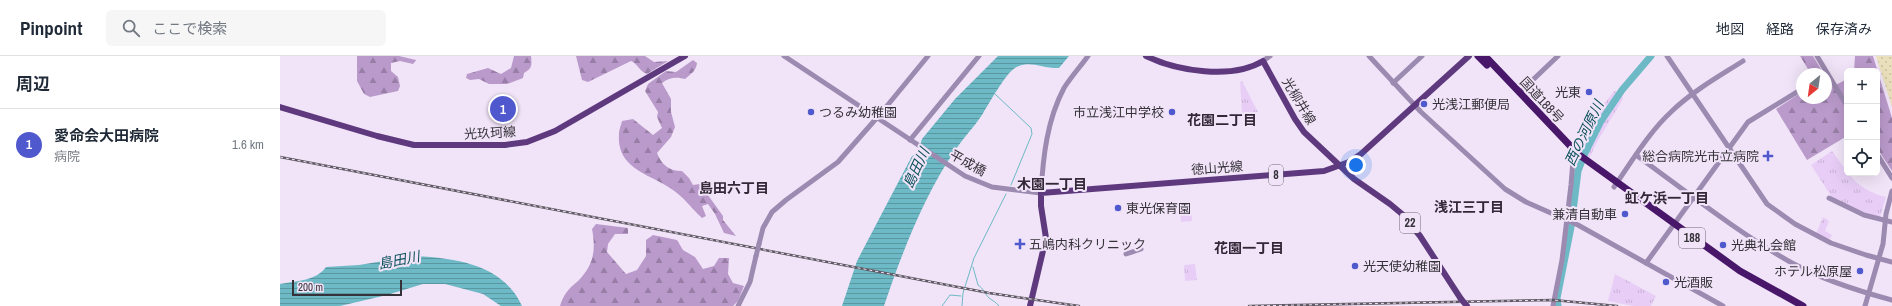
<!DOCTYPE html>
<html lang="ja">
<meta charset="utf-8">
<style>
body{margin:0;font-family:"Archivo Narrow","Noto Sans JP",sans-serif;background:#f6f6f7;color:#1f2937}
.controls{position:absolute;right:12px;top:12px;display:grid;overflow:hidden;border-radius:6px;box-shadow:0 4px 16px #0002}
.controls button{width:36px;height:36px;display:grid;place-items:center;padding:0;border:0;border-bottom:1px solid #e0e1e3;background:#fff;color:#1f2937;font:20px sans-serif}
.compass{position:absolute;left:1516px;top:12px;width:36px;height:36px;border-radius:50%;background:#fff;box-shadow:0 4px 16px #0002;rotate:209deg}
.scale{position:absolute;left:12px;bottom:10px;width:110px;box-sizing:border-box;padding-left:4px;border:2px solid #363239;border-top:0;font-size:11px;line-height:14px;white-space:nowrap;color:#363239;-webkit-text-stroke:3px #f1e4f8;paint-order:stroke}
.you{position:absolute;left:1076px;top:109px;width:14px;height:14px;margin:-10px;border:3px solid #fff;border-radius:50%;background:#1a73e8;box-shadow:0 0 0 6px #1a73e833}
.badge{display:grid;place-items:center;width:26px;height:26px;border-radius:50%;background:#5058ce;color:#fff;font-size:13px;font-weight:700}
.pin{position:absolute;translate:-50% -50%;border:2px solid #fff;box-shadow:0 1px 4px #0006}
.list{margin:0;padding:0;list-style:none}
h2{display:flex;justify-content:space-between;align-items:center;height:52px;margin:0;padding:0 16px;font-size:17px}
h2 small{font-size:13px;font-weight:400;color:#747a83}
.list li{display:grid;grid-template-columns:26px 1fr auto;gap:12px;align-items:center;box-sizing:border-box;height:72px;padding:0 16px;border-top:1px solid #e0e1e3}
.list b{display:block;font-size:15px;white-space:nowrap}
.list p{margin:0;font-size:13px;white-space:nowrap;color:#747a83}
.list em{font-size:13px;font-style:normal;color:#747a83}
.icon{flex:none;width:22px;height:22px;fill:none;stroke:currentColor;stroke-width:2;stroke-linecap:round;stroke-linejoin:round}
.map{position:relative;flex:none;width:1612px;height:250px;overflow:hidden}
header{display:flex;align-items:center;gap:24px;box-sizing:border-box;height:56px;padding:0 20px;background:#fff;border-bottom:1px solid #e0e1e3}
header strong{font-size:19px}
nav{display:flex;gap:22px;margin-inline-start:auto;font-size:14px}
.search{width:280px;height:36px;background:#f6f6f7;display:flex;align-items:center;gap:10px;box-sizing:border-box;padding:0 14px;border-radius:6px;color:#747a83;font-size:15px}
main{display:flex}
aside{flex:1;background:#fff}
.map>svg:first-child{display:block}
</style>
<header>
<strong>Pinpoint</strong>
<div class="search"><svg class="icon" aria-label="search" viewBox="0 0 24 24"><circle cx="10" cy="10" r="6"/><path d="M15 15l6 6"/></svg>ここで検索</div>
<nav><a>地図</a><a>経路</a><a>保存済み</a></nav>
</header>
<main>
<aside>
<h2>周辺<small></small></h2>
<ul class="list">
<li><span class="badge">1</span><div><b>愛命会大田病院</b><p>病院</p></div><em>1.6 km</em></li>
</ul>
</aside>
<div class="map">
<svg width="1612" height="250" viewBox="0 0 1612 250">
<defs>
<pattern id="forest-firs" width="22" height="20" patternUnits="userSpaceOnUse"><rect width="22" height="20" fill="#ba9acb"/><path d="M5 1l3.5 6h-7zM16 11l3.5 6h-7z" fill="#987ea6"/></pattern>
<pattern id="sand-dots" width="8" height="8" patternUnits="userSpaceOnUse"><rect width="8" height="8" fill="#eae0bb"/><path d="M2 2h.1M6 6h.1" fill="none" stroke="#c9c1a2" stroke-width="1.8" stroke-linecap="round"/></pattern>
<pattern id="park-tufts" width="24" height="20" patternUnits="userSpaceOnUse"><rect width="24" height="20" fill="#e8cef6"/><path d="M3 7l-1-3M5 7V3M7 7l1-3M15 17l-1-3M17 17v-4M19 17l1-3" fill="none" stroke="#c8b1d4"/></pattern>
<pattern id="water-rules" width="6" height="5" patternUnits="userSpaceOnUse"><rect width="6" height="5" fill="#6db9c5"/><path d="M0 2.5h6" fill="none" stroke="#5a97a1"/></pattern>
</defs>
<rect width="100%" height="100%" fill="#f1e4f8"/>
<g fill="url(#forest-firs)">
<polygon points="77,0 119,0 136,4 133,8 120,5 111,7 111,15 118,21 120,30 118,35 90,41 84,38 77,25"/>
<path d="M234,0h17c1,10 1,12 -7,17l-1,5 -16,6h-18l-10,-5 -9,1 -4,-2 1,-4 21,-6 13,6 10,-6z"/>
<path d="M296,0h69l9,6 14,-1 -21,13c-7,-2 -9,-10 -16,-13l-43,21 -6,-2z"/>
<polygon points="1520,0 1533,0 1544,18 1531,18"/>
<polygon points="1575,0 1593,0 1612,62 1612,115 1597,92 1597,15 1574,15"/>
<path d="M413,4l4,3c-1,8 -6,11 -12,16 -9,-2 -15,-2 -23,4l9,16v13l4,15 -4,10 -14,16c5,12 12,18 25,18l7,7 4,7 7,-1 23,32v4l13,16 -12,-3 -9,-19 -7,-10 -6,2 4,10 -4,2c-11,-10 -19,-22 -32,-30 -23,-15 -54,-20 -51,-55 0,-3 2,-8 3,-12l11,-2 20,16 9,-7 -5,-11 1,-5 -13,-21 3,-7 18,-13 10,1z"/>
<polygon points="1546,22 1552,31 1567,23 1567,80 1527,104 1496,53 1522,36 1522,42 1546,42"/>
<path d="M316,168l32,4v6h-13l-7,10 -1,8 19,22 11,-4 9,-14v-16l7,-5 24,5 6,10 12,7 8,12 11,-3 5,-8h10l-1,16 5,9 11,3 -6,15 -5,5h-173c3,-11 9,-18 18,-25 16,-16 18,-31 14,-52z"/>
</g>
<polygon fill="url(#sand-dots)" points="1596,0 1612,0 1612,51"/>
<g fill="url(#park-tufts)">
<polygon points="962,25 978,56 962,57 960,26"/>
<polygon points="1334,35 1342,38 1343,43 1317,86 1309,103 1297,91 1304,74"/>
<path d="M1552,95c18,24 23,38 54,46l-6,20 -25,-8 -24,-13 -20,-31z"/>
<polygon points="900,149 911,149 912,165 901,166"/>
<polygon points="1543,161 1549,165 1545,175 1552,179 1550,183 1536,178"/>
<polygon points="915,208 917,224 905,225 904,209"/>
<polygon points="1335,218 1376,240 1371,250 1353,250 1328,245"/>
</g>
<g fill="url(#water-rules)">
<path d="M718,0h71l-10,12c-15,1 -31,-9 -44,0 -9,5 -27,37 -33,47 -8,12 -18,22 -26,34 -31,44 -55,106 -72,157h-42l15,-45 55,-105 5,-2 5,-15 33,-40z"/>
<path d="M134,200c41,2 89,8 108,50h-21l-18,-12 -38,-10h-22l-36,11 -47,11h-60v-22c16,-3 36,-3 46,-17l33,-2z"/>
</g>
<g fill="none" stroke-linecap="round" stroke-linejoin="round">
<g stroke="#6db9c5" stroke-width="1">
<polyline points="715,38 751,72 752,78 731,129"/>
<path d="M693,211l5,18c6,4 7,9 11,13 4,3 7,4 10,8"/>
<polyline points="662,250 670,239 681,240"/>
<polyline points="682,250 683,237 694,202 726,138"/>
</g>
<polyline stroke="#6db9c5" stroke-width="7" points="1278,250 1277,242 1291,171 1298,115 1305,97 1321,65 1342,34 1371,0"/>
<g stroke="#9d8ab1" stroke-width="5">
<path d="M504,0l181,120 27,11 49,6c2,-36 6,-73 23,-105 7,-11 16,-21 24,-32"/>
<polyline points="1089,0 1141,56 1225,133 1246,146 1298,169 1443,250"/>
<polyline points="1387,0 1487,148 1515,168 1551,187 1586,199 1612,206"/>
<polyline points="1537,0 1567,50"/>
<polyline points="983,5 990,0"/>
<polyline points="1113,27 1142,0"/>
<polyline points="1239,37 1278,0"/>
<polyline points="630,84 699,0"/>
<polyline points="1597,98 1612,122"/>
<path d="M1356,99c51,37 101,77 156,108 31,17 66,28 100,37"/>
<path d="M1334,131c18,-26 35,-55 58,-76 21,-20 46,-34 71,-50"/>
<polyline points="1549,142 1584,159 1612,166"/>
<polyline points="479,188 483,172 492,156 506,144 558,106 602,56 648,0"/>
<polyline points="846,198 861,193"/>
<polyline points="1366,207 1468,66 1522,33"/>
<polyline points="458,250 470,226 476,200"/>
<polyline points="1273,250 1282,204 1291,129 1293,105 1290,91"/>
<polyline points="1585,250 1603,188 1606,158 1612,135"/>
</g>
<g stroke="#5f397e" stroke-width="6">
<path d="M866,0c31,15 86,24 117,5l32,58 9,13 50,47 36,25 12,10 18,22 41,63"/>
<polyline points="0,51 97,80 134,89 225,89 247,86 275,75 405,0"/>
<polyline points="750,250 766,182 761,150 761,137 1044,115 1069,106 1081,98 1189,0"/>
</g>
<g stroke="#49176a" stroke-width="7">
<polyline points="1198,0 1207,9"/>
<polyline points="1205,0 1298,98 1460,215 1523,250"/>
</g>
<g stroke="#5e5962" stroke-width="2.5">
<g id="rail">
<polyline points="0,101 709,237 799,250"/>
<polyline points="969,250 1273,244 1337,250"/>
</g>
</g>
<use href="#rail" stroke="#f1e4f8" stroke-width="1" stroke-dasharray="3" stroke-linecap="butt"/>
<polyline stroke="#9d8ab1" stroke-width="5" points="476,200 479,188"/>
<polyline stroke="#5f397e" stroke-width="6" points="1181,243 1187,250"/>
</g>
<g fill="#5058ce" stroke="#f1e4f8" stroke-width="1.5">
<circle cx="1309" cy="36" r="4"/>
<circle cx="1144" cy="48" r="4"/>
<circle cx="531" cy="56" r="4"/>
<circle cx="892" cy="56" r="4"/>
<path d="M1486 94h4v4h4v4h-4v4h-4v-4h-4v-4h4z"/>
<circle cx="838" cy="152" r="4"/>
<circle cx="1345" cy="158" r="4"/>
<path d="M738 182h4v4h4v4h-4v4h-4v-4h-4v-4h4z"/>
<circle cx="1443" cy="189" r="4"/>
<circle cx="1075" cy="210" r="4"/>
<circle cx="1580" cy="215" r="4"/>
<circle cx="1386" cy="226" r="4"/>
</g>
<g text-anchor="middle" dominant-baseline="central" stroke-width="4" stroke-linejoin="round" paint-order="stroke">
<g fill="#f1e4f8" stroke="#6e6772" stroke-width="1">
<rect x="989" y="109" width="14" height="20" rx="3"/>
<rect x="1120" y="157" width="20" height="20" rx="3"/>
<rect x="1399" y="172" width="26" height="20" rx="3"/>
</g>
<g font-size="12" font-weight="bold" fill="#363239">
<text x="996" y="119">8</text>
<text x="1130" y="167">22</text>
<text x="1412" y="182">188</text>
</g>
<g font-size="13" fill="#363239" stroke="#f1e4f8" text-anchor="start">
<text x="1301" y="36" text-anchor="end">光東</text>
<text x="1152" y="48">光浅江郵便局</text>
<text x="539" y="56">つるみ幼稚園</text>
<text x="884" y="56" text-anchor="end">市立浅江中学校</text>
<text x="1479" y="100" text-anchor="end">総合病院光市立病院</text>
<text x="846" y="152">東光保育園</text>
<text x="1337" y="158" text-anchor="end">兼清自動車</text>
<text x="749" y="188">五嶋内科クリニック</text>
<text x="1451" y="189">光典礼会館</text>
<text x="1083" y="210">光天使幼稚園</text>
<text x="1572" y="215" text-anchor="end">ホテル松原屋</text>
<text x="1394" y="226">光酒販</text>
</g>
<g font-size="13" fill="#363239" stroke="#f1e4f8">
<text transform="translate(1262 44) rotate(47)">国道188号</text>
<text transform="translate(1019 45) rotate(59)">光柳井線</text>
<text transform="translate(210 77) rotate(-3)">光玖珂線</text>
<text transform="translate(688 107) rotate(29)">平成橋</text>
<text transform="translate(937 112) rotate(-4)">徳山光線</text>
</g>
<g font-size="14" font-weight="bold" fill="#322837" stroke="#f1e4f8">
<text x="942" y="64">花園二丁目</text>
<text x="772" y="128">木園一丁目</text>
<text x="454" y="132">島田六丁目</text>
<text x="1387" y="142">虹ケ浜一丁目</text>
<text x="1189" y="151">浅江三丁目</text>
<text x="969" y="192">花園一丁目</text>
</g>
<g font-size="14" font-style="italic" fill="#0b505a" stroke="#f1e4f8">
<text transform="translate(1304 77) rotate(-64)">西の河原川</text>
<text transform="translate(636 112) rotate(-65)">島田川</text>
<text transform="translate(119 204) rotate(-11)">島田川</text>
</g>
</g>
</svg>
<div class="controls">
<button>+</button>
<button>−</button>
<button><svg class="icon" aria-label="locate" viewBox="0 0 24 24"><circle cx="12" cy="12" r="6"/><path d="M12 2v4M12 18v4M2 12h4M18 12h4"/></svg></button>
</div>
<svg class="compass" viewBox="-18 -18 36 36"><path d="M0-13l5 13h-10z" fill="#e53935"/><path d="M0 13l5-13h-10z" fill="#747a83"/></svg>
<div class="scale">200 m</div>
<div class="you"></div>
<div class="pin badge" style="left:223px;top:53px">1</div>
</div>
</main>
